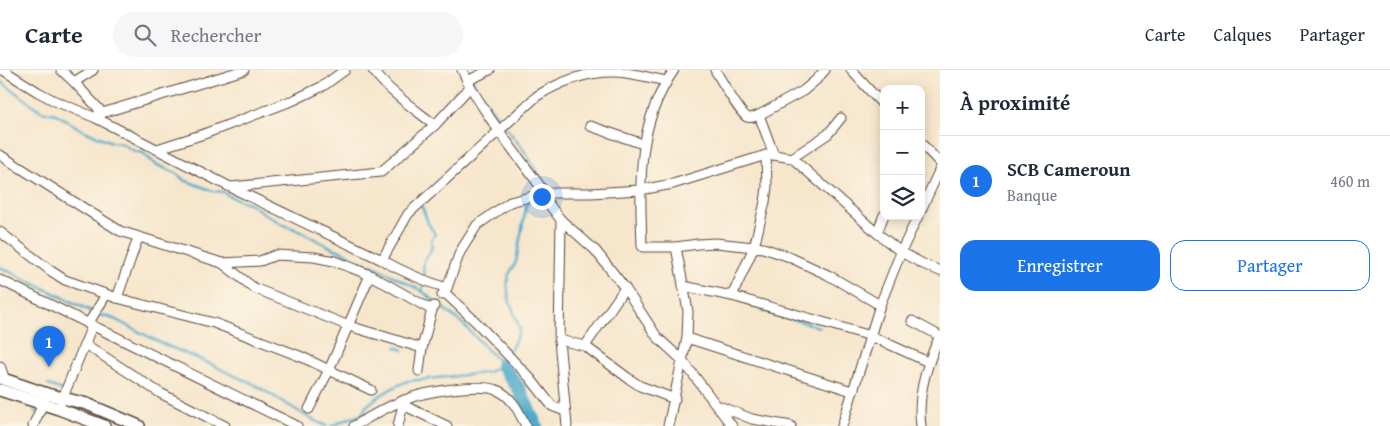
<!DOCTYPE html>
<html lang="fr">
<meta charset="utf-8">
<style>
body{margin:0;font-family:"Gentium Book Plus",serif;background:#f6f6f7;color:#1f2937}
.controls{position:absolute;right:15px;top:15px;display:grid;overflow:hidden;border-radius:10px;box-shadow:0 2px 12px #0003}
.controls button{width:45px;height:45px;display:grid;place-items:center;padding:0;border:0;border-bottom:1px solid #e0e1e3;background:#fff;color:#1f2937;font:25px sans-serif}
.you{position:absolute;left:541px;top:126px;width:18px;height:18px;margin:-12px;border:4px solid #fff;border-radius:50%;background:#1a73e8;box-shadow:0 0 0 8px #1a73e833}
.badge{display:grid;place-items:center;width:32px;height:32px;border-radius:50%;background:#1a73e8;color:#fff;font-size:16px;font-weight:700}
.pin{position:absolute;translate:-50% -41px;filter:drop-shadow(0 1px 2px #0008)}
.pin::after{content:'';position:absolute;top:26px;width:18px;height:15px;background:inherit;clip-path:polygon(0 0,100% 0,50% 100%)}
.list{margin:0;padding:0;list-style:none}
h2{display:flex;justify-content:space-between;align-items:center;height:65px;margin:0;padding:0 20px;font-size:21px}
h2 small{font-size:16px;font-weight:400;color:#747a83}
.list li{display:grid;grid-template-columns:32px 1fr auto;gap:15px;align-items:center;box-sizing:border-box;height:90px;padding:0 20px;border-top:1px solid #e0e1e3}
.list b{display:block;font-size:19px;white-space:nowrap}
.list p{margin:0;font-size:16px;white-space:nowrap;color:#747a83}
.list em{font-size:16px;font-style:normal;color:#747a83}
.actions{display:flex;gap:10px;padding:15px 20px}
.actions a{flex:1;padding:11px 0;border:1px solid #1a73e8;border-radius:15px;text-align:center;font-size:18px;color:#1a73e8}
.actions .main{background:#1a73e8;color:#fff}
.icon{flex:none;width:28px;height:28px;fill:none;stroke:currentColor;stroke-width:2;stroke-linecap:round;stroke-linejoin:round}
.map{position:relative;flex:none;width:940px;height:356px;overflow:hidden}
header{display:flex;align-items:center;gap:30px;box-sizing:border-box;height:70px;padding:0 25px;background:#fff;border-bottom:1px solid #e0e1e3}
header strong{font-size:24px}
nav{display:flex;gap:28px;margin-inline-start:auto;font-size:18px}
.search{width:350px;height:45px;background:#f6f6f7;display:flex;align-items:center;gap:12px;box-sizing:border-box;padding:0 18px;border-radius:28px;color:#747a83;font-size:19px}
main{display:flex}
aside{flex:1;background:#fff}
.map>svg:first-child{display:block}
</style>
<header>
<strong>Carte</strong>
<div class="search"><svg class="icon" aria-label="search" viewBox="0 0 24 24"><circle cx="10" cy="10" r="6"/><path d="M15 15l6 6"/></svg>Rechercher</div>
<nav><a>Carte</a><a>Calques</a><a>Partager</a></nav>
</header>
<main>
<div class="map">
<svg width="940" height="356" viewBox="0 0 940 356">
<rect width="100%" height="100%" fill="#fcf5e5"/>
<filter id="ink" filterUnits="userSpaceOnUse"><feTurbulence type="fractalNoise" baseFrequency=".02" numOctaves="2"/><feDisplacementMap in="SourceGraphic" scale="10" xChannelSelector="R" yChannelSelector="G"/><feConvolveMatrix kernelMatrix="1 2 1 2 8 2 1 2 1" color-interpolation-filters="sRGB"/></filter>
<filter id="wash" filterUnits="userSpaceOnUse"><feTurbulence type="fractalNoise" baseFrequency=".0096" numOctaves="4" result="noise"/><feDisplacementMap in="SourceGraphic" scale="20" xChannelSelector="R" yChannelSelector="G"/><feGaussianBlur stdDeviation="1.12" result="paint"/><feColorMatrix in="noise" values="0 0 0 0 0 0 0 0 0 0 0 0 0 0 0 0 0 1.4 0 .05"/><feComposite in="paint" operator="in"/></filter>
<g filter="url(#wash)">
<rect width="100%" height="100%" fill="#f6e6cc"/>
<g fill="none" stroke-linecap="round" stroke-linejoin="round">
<g stroke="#4eabcc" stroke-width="2.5">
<path d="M472,10c14,25 33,45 50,68 6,8 11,18 17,26l-1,6"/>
<polyline points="0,11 41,41 56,44 84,61 112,72 121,73 134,81 143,83 155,94 176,103 184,110 213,121 223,122 231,127 251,134 262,142 282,154 302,162 326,175 345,183 359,191 378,198 422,221 463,254 502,295"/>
<polyline points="421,136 423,139 428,153 435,164 431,171 432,176 430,182 424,190 423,201 425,209 422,221"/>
<polyline points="0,197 93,242"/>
<polyline points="762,240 809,254"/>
<polyline points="98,244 114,249 163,274 213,295 230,304 252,313 311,349 327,356"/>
<polyline points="812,255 819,257"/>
<polyline points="396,277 403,280"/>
<polyline points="48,315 63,320"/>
<polyline points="34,341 45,345"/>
<path d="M332,356l15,-7 14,-4c2,-2 3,-5 4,-7 6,-8 33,-24 43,-27l67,-7 13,-2 14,-7 12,-22 6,-13 -11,-31 -2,-14 2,-11 7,-12 10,-56 5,-7"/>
</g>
<polyline stroke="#4eabcc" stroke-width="14" points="502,295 519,319 536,356"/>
</g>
</g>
<g filter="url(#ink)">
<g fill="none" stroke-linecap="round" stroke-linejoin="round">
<g stroke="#574638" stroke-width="11">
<g id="minor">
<path d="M3,0l35,22 17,9 41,17 134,69 152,73c21,12 42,21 65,28"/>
<polyline points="61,0 74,12 99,39 99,44 96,48"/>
<path d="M373,0c16,22 40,38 62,55"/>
<path d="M462,0c20,43 55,84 83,123"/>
<path d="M674,0c-38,55 -34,112 -32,176l1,1h33l22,-3 18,-1 47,5 24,8 41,19 52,30"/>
<path d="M715,0c5,8 25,44 32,47 4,2 9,-1 12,-2l15,40"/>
<polyline points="851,0 884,36"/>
<polyline points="467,11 490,0"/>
<polyline points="74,12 93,0"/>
<polyline points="99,44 244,0"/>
<polyline points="759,45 803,21 816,10 825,0"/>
<polyline points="590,56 643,74"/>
<polyline points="921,73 940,93"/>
<polyline points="157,79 204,64 294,30 323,16 345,0"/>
<polyline points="0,85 120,161 222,193 260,191 276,185 314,187 334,191 370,205 432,240"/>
<polyline points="792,88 828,64 841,48"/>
<polyline points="231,117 381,102 435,55 470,17"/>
<polyline points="541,124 561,150 559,270 567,356"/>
<polyline points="921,140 940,99"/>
<polyline points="561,150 595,180 625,218 657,267 683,291 732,356"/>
<polyline points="0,162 51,201 65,210 117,228 214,253 302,287 371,320"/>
<polyline points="877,163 884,145"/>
<path d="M382,190l26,-46 129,-118c24,-15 51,-25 80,-24 16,1 33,6 50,9"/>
<polyline points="222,193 254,218 349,256 422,278"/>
<polyline points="0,210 297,356"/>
<polyline points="683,216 732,226 871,266 928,292"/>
<polyline points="444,222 475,251 530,308 552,336 565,341"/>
<polyline points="442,225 447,218 460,182 477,155 510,132 545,123 591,123 640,120 673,114 766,85 774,85 792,88 877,163 901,182 923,194 940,201"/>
<polyline points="732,226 754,177 765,132 767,117 766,85"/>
<polyline points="117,228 138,168"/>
<polyline points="912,251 940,266"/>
<polyline points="88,254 106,225"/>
<polyline points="687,268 852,321"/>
<polyline points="559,270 585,276 628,308 640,316 675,329"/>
<polyline points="85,274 160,323 225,356"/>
<polyline points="585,276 625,218"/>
<polyline points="0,296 5,310"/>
<polyline points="419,301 422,278 432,240 434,236"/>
<polyline points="61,332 92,256"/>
<polyline points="403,335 447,356"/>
<polyline points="719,336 752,349 791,356"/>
<polyline points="309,339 329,300 370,205"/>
<polyline points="33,356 45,329"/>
<path d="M354,356c16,-9 33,-20 51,-26 18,-8 76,-18 94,-9 14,7 20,21 27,35"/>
<polyline points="398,356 404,330"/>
<polyline points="668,356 687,268 688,241 676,177"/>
<polyline points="842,356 880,235 901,182 918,146"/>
<path d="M921,356c-4,-30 6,-63 19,-90"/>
</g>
</g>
<g stroke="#574638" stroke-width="14">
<g id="major">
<polyline points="0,308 47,324 87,334 139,356"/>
<polyline points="0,320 59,339 104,356"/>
</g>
</g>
<use href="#minor" stroke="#fff" stroke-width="9"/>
<use href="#major" stroke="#fff" stroke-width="11"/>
</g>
</g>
</svg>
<div class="controls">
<button>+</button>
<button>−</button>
<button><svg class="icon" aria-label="layers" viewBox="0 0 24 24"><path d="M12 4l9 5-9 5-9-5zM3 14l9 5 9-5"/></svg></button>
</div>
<div class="you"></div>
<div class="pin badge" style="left:49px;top:297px">1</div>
</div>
<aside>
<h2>À proximité<small></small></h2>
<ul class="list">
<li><span class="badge">1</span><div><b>SCB Cameroun</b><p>Banque</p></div><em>460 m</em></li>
</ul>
<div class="actions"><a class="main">Enregistrer</a><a>Partager</a></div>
</aside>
</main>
